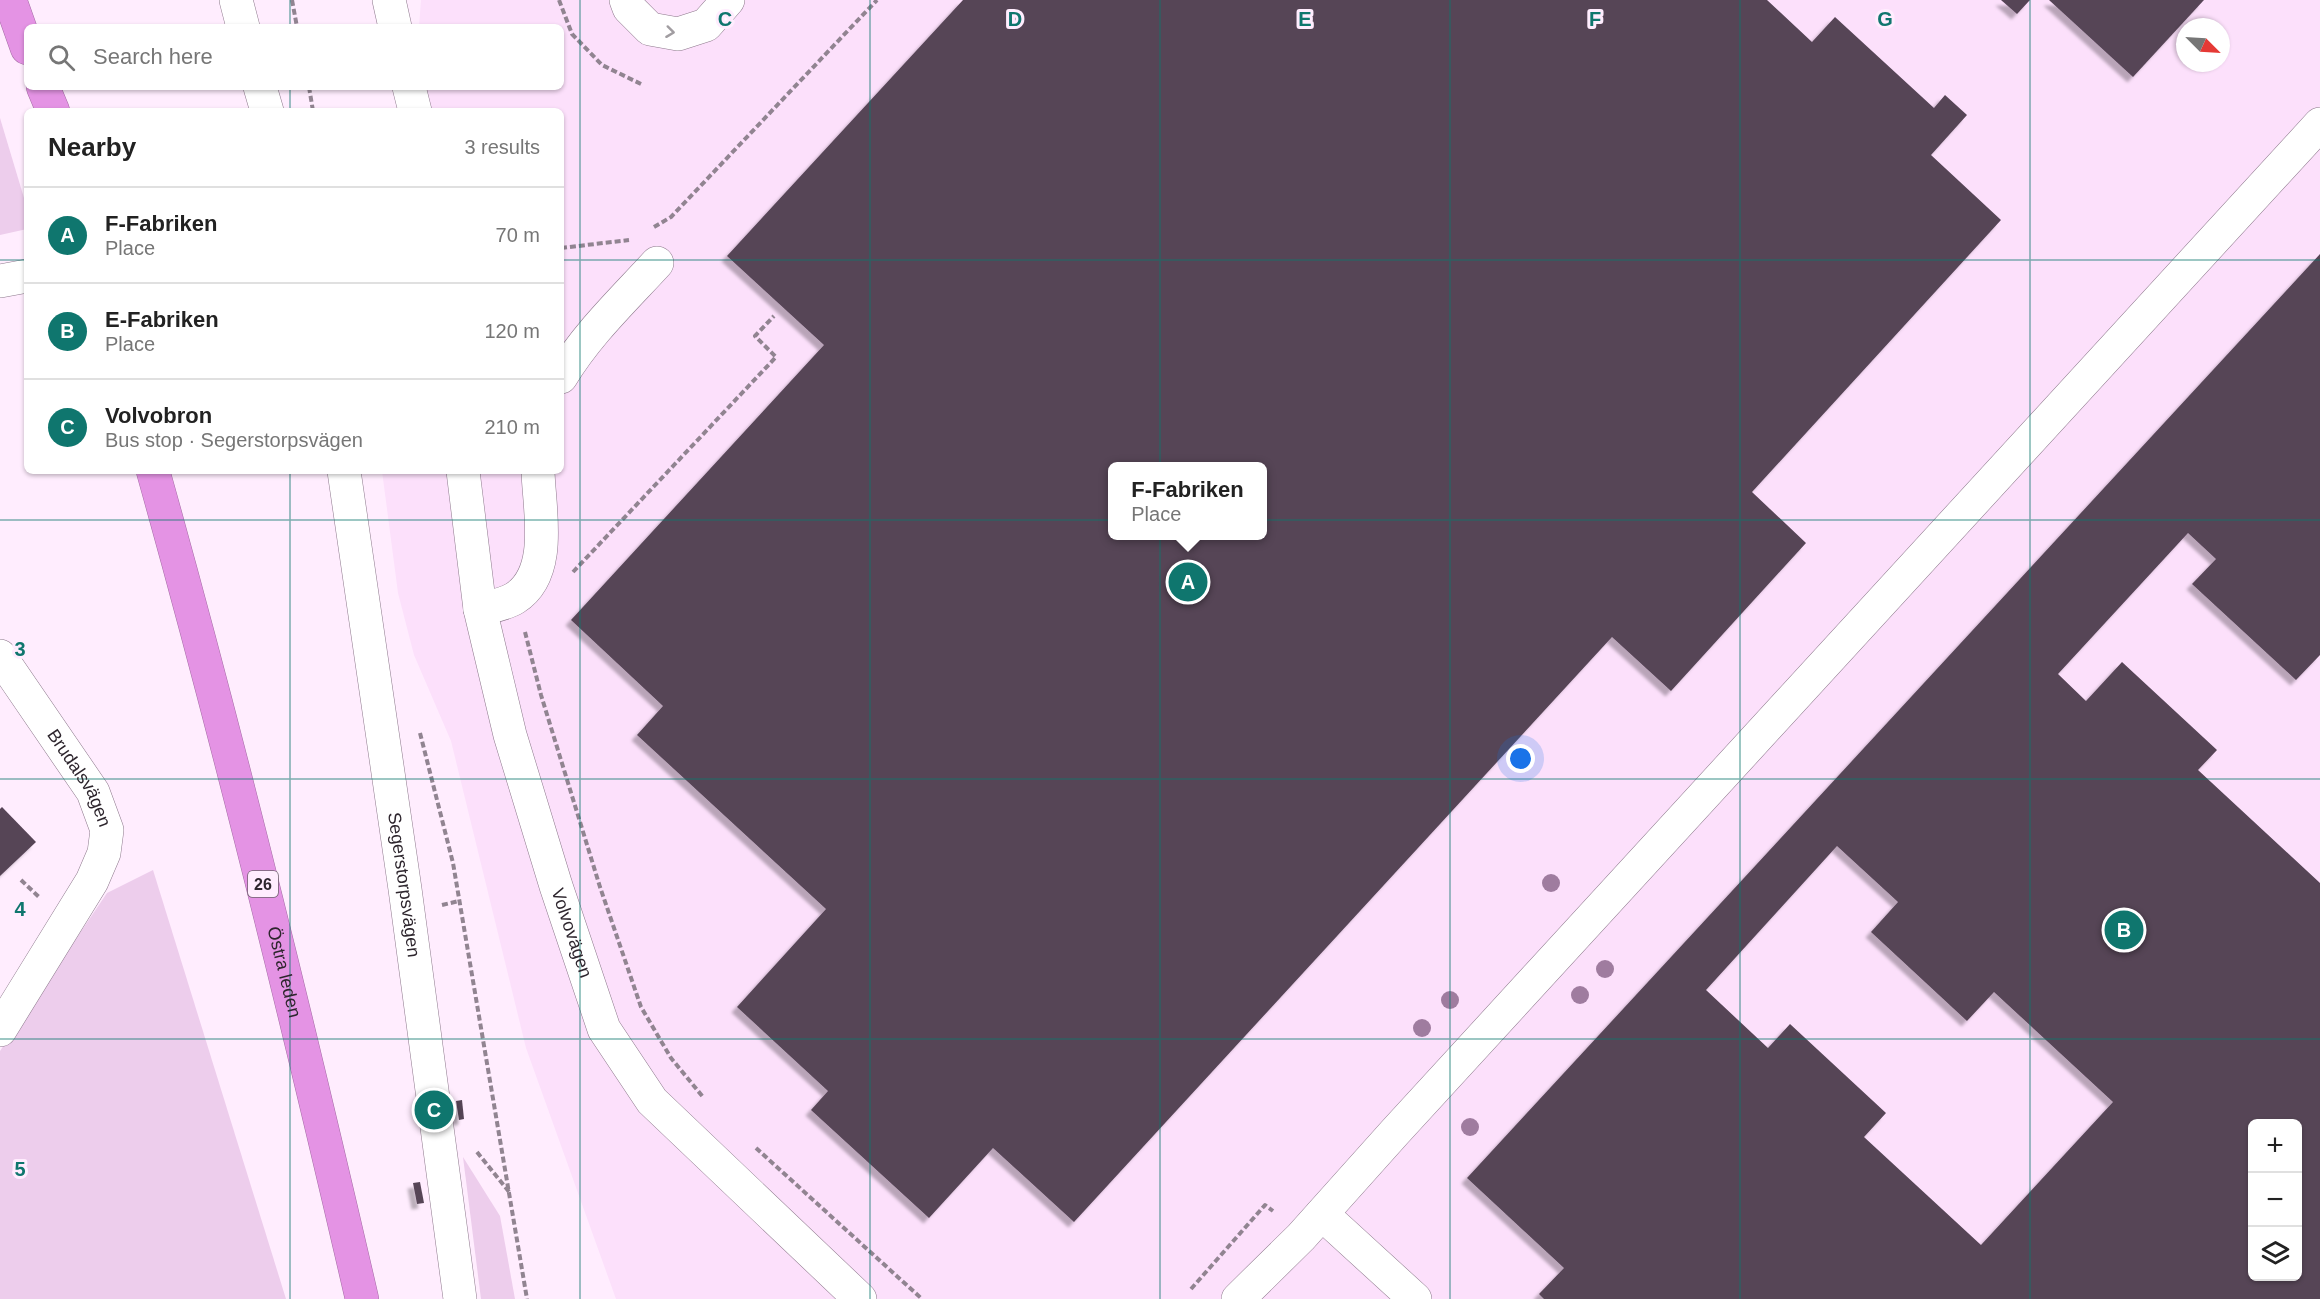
<!DOCTYPE html>
<meta charset="utf-8">
<style>
body{margin:0;font-family:Helvetica,sans-serif;background:#f6f6f6;color:#222}
.controls{position:absolute;right:18px;bottom:18px;display:grid;overflow:hidden;border-radius:9px;box-shadow:0 2px 4px #0004}
.controls button{width:54px;height:54px;display:grid;place-items:center;padding:0;border:0;border-bottom:2px solid #e0e0e0;background:#fff;color:#222;font:30px sans-serif}
.compass{position:absolute;left:2176px;top:18px;width:54px;height:54px;border-radius:50%;background:#fff;box-shadow:0 2px 4px #0004;rotate:114deg}
.you{position:absolute;left:1521px;top:759px;width:21px;height:21px;margin:-15px;border:4px solid #fff;border-radius:50%;background:#1a73e8;box-shadow:0 0 0 9px #1a73e833}
.badge{display:grid;place-items:center;width:39px;height:39px;border-radius:50%;background:#0f766e;color:#fff;font-size:20px;font-weight:700}
.pin{position:absolute;translate:-50% -50%;border:3px solid #fff;box-shadow:0 2px 6px #0006}
.popup{position:absolute;left:1108px;top:462px;width:159px;height:78px;box-sizing:border-box;display:grid;place-content:center;border-radius:9px;background:#fff;filter:drop-shadow(0 2px 4px #0005);font-size:20px;white-space:nowrap;color:#767676}
.popup b{font-size:22px;color:#222}
.popup::after{content:'';position:absolute;left:50%;top:100%;margin-left:-12px;border:12px solid transparent;border-top-color:#fff}
.list{margin:0;padding:0;list-style:none}
h2{display:flex;justify-content:space-between;align-items:center;height:78px;margin:0;padding:0 24px;font-size:26px}
h2 small{font-size:20px;font-weight:400;color:#767676}
.list li{display:grid;grid-template-columns:39px 1fr auto;gap:18px;align-items:center;box-sizing:border-box;height:96px;padding:0 24px;border-top:2px solid #e0e0e0}
.list b{display:block;font-size:22px;white-space:nowrap}
.list p{margin:0;font-size:20px;white-space:nowrap;color:#767676}
.list em{font-size:20px;font-style:normal;color:#767676}
.icon{flex:none;width:33px;height:33px;fill:none;stroke:currentColor;stroke-width:2;stroke-linecap:round;stroke-linejoin:round}
.map{position:relative;flex:none;width:2320px;height:1299px;overflow:hidden}
.search{position:absolute;background:#fff;box-shadow:0 2px 4px #0004;left:24px;top:24px;width:540px;height:66px;display:flex;align-items:center;gap:15px;box-sizing:border-box;padding:0 21px;border-radius:9px;color:#767676;font-size:22px}
.panel{position:absolute;background:#fff;box-shadow:0 2px 4px #0004;left:24px;top:108px;width:540px;height:366px;border-radius:9px}
.map>svg:first-child{display:block}
</style>
<div class="map">
<svg width="2320" height="1299" viewBox="0 0 2320 1299">
<defs>
<filter id="shadow"><feDropShadow dx="-5.5" dy="5.5" stdDeviation="1.5" flood-color="#0004"/></filter>
</defs>
<rect width="100%" height="100%" fill="#ffedfe"/>
<path fill="#fce0fb" fill-rule="evenodd" d="M421,0h1899v1299h-1704l-90,-251 -75,-307 -37,-86 -16,-62 -16,-122h179v-360h-145l1,-24h144v-60h-142zM2185,27h36v36h-36zM1113,466h150v70h-150zM2252,1124h46v152h-46z"/>
<g fill="#edcdec">
<polygon points="0,118 27,208 27,229 0,235"/>
<polygon points="153,870 286,1299 0,1299 0,1051 107,893"/>
<polygon points="463,1157 500,1216 515,1299 481,1299"/>
</g>
<g fill="#574557" fill-rule="evenodd" filter="url(#shadow)">
<path d="M963,0h804l45,42 23,-25 99,91 11,-13 22,20 -36,40 70,65 -249,272 54,51 -135,148 -59,-54 -538,585 -81,-74 -64,70 -118,-108 17,-19 -91,-84 89,-98 -189,-174 26,-29 -92,-86 253,-275 -97,-89zM1113,466h150v70h-150z"/>
<polygon points="2001,0 2030,0 2017,14"/>
<polygon points="2049,0 2204,0 2133,77"/>
<path d="M2320,254v401l-24,25 -104,-96 24,-25 -28,-26 -130,141 28,27 36,-39 95,88 -19,20 122,113v416h-776l-5,-5 25,-26 -97,-90zM1837,846l61,56 -27,30 96,89 27,-29 119,110 -132,143 -117,-108 22,-24 -96,-89 -22,24 -62,-58zM2252,1124h46v152h-46z"/>
<polygon points="2,807 36,842 0,876 0,809"/>
<polygon points="462,1100 464,1119 459,1120 456,1101"/>
<polygon points="420,1182 424,1203 417,1204 413,1183"/>
</g>
<g fill="none" stroke-linecap="round" stroke-linejoin="round">
<g stroke="#8d798c" stroke-width="34">
<g id="minor">
<polyline points="236,0 243,27"/>
<polyline points="389,0 395,27"/>
<polyline points="626,0 629,8 650,29 678,34 706,25 728,0"/>
<polyline points="260,87 267,111"/>
<polyline points="409,87 415,111"/>
<polyline points="0,281 27,276"/>
<path d="M561,377c26,-43 62,-77 96,-114"/>
<path id="s1" d="M344,471l61,418 55,410"/>
<path id="s2" d="M463,471l17,138 30,126 46,151 48,143 48,72 208,198"/>
<path d="M480,609c12,-3 24,-4 35,-11 39,-25 24,-89 23,-127"/>
<path id="s3" d="M0,656l93,136 14,38 -3,23 -12,28 -92,149"/>
<polyline points="1322,1214 1415,1299"/>
<polyline points="1238,1299 1301,1237 1395,1132 2320,124"/>
</g>
</g>
<g stroke="#a46da4" stroke-width="34">
<g id="highway">
<polyline points="10,0 27,48"/>
<polyline points="43,87 53,111"/>
<path id="s4" d="M153,471c77,274 145,551 209,828"/>
</g>
</g>
<g stroke="#918491" stroke-width="4" stroke-dasharray="6 3" stroke-linecap="butt">
<polyline points="292,0 297,27"/>
<polyline points="559,0 572,34 602,65 641,84"/>
<polyline points="309,87 313,111"/>
<polyline points="654,227 671,217 877,0"/>
<polyline points="561,248 629,240"/>
<polyline points="573,572 776,357 755,336 774,316"/>
<polyline points="525,632 541,695 600,887 641,1007 671,1058 703,1097"/>
<polyline points="420,733 453,863 527,1299"/>
<polyline points="21,880 40,898"/>
<polyline points="442,905 459,901"/>
<polyline points="756,1148 922,1299"/>
<polyline points="477,1152 510,1193"/>
<polyline points="1191,1289 1265,1205 1273,1211"/>
</g>
<use href="#minor" stroke="#fff" stroke-width="33"/>
<use href="#highway" stroke="#e493e4" stroke-width="33"/>
</g>
<g fill="#9f7c9f">
<circle cx="1551" cy="883" r="9"/>
<circle cx="1605" cy="969" r="9"/>
<circle cx="1580" cy="995" r="9"/>
<circle cx="1450" cy="1000" r="9"/>
<circle cx="1422" cy="1028" r="9"/>
<circle cx="1470" cy="1127" r="9"/>
</g>
<defs><path id="oneway-chevron" d="M-2-3.5L2.5 0L-2 3.5" fill="none" stroke-width="1.6" stroke-linecap="round" stroke-linejoin="round" transform="scale(1.5)"/></defs>
<use stroke="#a19da1" href="#oneway-chevron" transform="translate(670 32) rotate(7)"/>
<path fill="none" stroke="#0f766e" stroke-width="1.5" stroke-opacity="0.55" d="M290,0v27M580,0v1299M870,0v1299M1160,0v1299M1450,0v1299M1740,0v1299M2030,0v1299M290,87v24M0,260h27M561,260h1759M290,471v828M0,520h2320M0,779h2320M0,1039h2320"/>
<g text-anchor="middle" dominant-baseline="central" stroke-width="6" stroke-linejoin="round" paint-order="stroke">
<rect fill="#ffedfe" stroke="#6d626c" stroke-width="1.5" x="248" y="871" width="30" height="26" rx="4.5"/>
<g font-size="16" font-weight="bold" fill="#2e262e">
<text x="263" y="884">26</text>
</g>
<g font-size="18" fill="#2e262e" stroke="#ffedfe">
<text stroke="none"><textPath href="#s3" startOffset="146">Brudalsvägen</textPath></text>
<text stroke="none"><textPath href="#s1" startOffset="418">Segerstorpsvägen</textPath></text>
<text stroke="none"><textPath href="#s2" startOffset="476">Volvovägen</textPath></text>
<text stroke="none"><textPath href="#s4" startOffset="518">Östra leden</textPath></text>
</g>
</g>
<g font-size="20" text-anchor="middle" font-weight="bold" fill="#0f766e" stroke="#ffedfe" stroke-width="6" stroke-linejoin="round" paint-order="stroke">
<text x="725" y="26">C</text>
<text x="1015" y="26">D</text>
<text x="1305" y="26">E</text>
<text x="1595" y="26">F</text>
<text x="1885" y="26">G</text>
<text x="20" y="656">3</text>
<text x="20" y="916">4</text>
<text x="20" y="1176">5</text>
</g>
</svg>
<div class="controls">
<button>+</button>
<button>−</button>
<button><svg class="icon" aria-label="layers" viewBox="0 0 24 24"><path d="M12 4l9 5-9 5-9-5zM3 14l9 5 9-5"/></svg></button>
</div>
<svg class="compass" viewBox="-18 -18 36 36"><path d="M0-13l5 13h-10z" fill="#e53935"/><path d="M0 13l5-13h-10z" fill="#767676"/></svg>
<div class="you"></div>
<div class="pin badge" style="left:1188px;top:582px">A</div>
<div class="popup"><b>F-Fabriken</b>Place</div>
<div class="pin badge" style="left:2124px;top:930px">B</div>
<div class="pin badge" style="left:434px;top:1110px">C</div>
<div class="search"><svg class="icon" aria-label="search" viewBox="0 0 24 24"><circle cx="10" cy="10" r="6"/><path d="M15 15l6 6"/></svg>Search here</div>
<section class="panel">
<h2>Nearby<small>3 results</small></h2>
<ul class="list">
<li><span class="badge">A</span><div><b>F-Fabriken</b><p>Place</p></div><em>70 m</em></li>
<li><span class="badge">B</span><div><b>E-Fabriken</b><p>Place</p></div><em>120 m</em></li>
<li><span class="badge">C</span><div><b>Volvobron</b><p>Bus stop · Segerstorpsvägen</p></div><em>210 m</em></li>
</ul>
</section>
</div>
